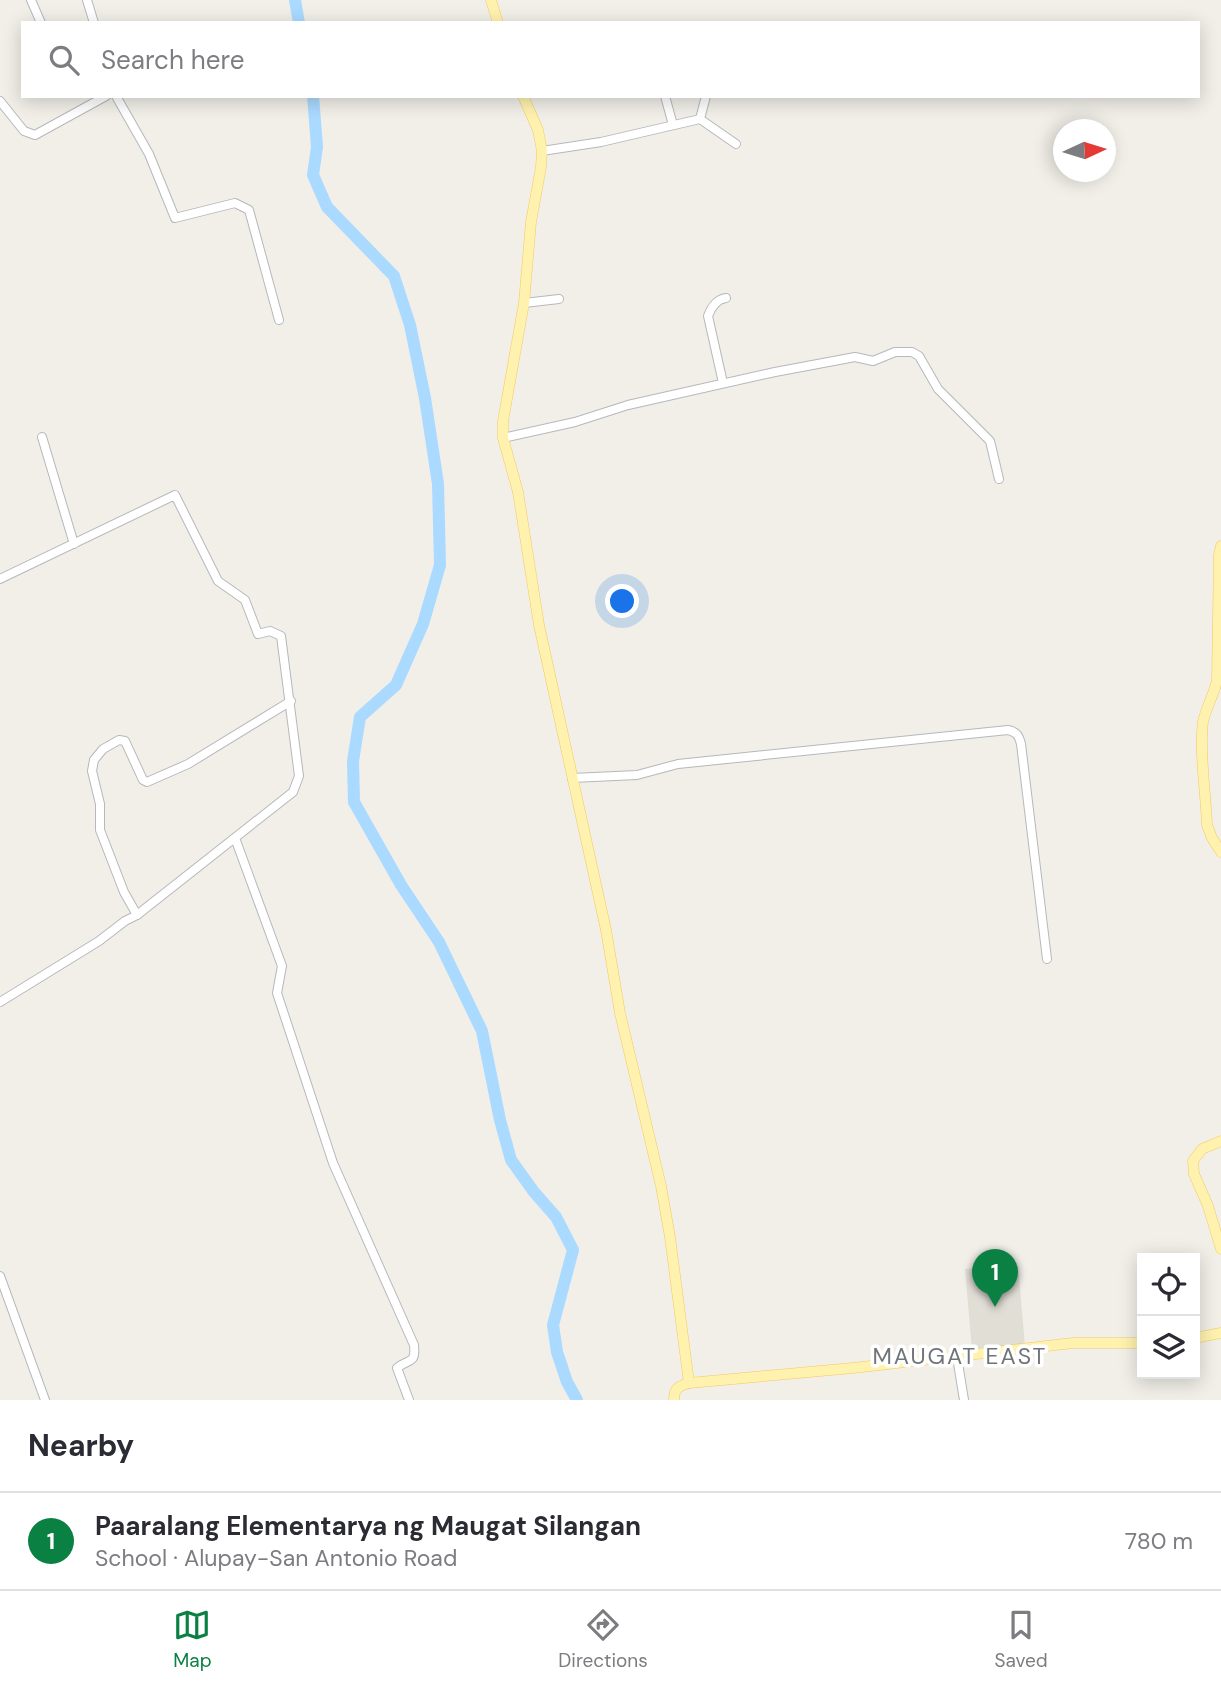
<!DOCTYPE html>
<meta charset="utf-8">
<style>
body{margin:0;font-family:"DM Sans",sans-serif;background:#f7f7f7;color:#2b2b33}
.controls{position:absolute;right:21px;bottom:21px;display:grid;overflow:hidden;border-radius:0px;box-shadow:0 4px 18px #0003}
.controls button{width:63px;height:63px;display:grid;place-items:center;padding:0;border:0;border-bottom:2px solid #e1e1e2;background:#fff;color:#2b2b33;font:35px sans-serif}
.compass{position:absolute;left:1053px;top:119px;width:63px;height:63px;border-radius:50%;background:#fff;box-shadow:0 4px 18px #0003;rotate:86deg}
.you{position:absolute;left:623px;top:602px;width:24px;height:24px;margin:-18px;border:5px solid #fff;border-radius:50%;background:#1a73e8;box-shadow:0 0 0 10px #1a73e833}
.badge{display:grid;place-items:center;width:46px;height:46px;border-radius:50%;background:#0b8043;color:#fff;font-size:23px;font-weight:700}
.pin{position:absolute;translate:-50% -58px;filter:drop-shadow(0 2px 4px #0008)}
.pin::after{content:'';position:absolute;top:37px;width:24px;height:21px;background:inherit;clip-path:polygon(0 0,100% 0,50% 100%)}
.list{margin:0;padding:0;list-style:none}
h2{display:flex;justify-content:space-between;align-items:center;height:91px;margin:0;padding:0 28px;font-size:30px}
h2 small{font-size:23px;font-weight:400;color:#7c7c81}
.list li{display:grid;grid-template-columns:46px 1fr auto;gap:21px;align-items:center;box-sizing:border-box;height:98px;padding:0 28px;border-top:2px solid #e1e1e2}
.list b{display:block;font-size:26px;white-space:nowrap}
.list p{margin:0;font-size:23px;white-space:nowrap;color:#7c7c81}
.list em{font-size:23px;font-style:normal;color:#7c7c81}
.icon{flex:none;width:38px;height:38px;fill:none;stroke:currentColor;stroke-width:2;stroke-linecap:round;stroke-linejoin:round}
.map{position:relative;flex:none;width:1221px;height:1400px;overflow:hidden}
.search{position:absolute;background:#fff;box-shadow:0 4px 18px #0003;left:21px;right:21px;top:21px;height:77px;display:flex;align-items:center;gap:18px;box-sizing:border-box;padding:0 24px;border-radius:0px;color:#7c7c81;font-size:26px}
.sheet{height:189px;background:#fff}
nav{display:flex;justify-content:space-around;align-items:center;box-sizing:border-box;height:98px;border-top:2px solid #e1e1e2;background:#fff;font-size:19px;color:#7c7c81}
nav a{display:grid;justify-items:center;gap:4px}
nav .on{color:#0b8043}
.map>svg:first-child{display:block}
</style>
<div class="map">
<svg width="1221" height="1400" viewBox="0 0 1221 1400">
<rect width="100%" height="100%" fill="#f1efe8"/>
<polygon fill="#e1ded6" points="1018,1265 1025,1346 972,1350 965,1269"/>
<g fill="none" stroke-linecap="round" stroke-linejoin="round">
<g stroke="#aadaff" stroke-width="12">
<polyline points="295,0 299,23"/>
<polyline points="313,96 317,147 313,175 327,207 394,276 410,325 425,398 438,484 440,565 423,624 396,685 360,717 353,761 354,802 401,885 439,942 482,1031 500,1120 511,1160 534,1192 556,1217 573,1250 553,1325 557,1352 567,1382 577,1400"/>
</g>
<g stroke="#b5b8bc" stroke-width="10">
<g id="minor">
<polyline points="31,0 41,23"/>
<polyline points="87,0 94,23"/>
<polyline points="116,96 149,154 175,218 235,203 249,210 279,320"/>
<polyline points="665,96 673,125"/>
<polyline points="706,96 700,119 736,144"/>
<polyline points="0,101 24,131 35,135 106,96"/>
<polyline points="542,151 601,142 700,119"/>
<polyline points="524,303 559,299"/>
<path d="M723,383l-15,-67c3,-8 9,-17 18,-18"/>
<polyline points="42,437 74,544"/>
<polyline points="503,438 575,422 628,405 775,372 855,357 873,361 895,352 912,352 919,356 938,389 990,441 999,479"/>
<polyline points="0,579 175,495 218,581 245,600 258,634 270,631 281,636 299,776 293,792 137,915 125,921 99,941 0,1002"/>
<path d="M572,778l65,-3 41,-11 330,-34c9,2 11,6 13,14l26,215"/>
<path d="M235,838l47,128 -5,27 56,170 81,182c2,20 -5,13 -17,23l12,32"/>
<polyline points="137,915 124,892 100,830 100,804 92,771 94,760 103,749 119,740 125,741 143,780 147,782 188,764 291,701"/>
<polyline points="0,1276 45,1400"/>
<polyline points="957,1357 964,1400"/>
</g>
</g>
<g stroke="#f2c960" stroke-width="11">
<g id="major">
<polyline points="491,0 498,23"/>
<polyline points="523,96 538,130 542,151 541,167 531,222 524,303 503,421 503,438 518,492 539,625 606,930 620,1013 661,1186 670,1237 689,1383"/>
<path d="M1221,546l-2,9 -2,125c-3,15 -11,27 -14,42 -4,29 3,73 4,103l5,13 9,14"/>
<polyline points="1221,1141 1202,1149 1193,1161 1194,1174 1208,1206 1221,1249"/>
<polyline points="1195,1338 1221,1333"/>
<path d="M674,1400c0,-11 4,-14 15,-17l164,-15 220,-25h69"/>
</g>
</g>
<use href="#minor" stroke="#fff" stroke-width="8"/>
<use href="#major" stroke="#fff2af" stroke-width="10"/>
</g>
<g text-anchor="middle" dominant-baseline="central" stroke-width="7" stroke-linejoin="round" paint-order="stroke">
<g font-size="23" letter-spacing="2" fill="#70757a" stroke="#fff">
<text x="960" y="1356">MAUGAT EAST</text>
</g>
</g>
</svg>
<div class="controls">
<button><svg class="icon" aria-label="locate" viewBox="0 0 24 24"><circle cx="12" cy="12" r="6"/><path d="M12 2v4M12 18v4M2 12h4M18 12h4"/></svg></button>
<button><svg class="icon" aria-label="layers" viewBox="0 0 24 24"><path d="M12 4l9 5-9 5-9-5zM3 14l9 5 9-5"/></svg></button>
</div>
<svg class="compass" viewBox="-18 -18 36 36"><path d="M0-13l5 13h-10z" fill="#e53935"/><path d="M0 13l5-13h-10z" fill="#7c7c81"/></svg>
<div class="you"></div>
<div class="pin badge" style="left:995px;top:1307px">1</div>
<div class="search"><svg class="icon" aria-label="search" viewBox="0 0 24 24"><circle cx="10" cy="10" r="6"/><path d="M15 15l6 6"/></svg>Search here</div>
</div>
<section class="sheet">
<h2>Nearby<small></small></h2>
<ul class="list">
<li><span class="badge">1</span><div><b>Paaralang Elementarya ng Maugat Silangan</b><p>School · Alupay-San Antonio Road</p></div><em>780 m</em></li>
</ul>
</section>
<nav>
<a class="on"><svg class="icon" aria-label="map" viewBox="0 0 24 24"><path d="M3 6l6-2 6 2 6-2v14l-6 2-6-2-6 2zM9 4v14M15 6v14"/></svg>Map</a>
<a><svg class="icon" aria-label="directions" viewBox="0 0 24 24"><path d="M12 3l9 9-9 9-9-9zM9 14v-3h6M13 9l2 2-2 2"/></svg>Directions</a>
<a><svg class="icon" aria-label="saved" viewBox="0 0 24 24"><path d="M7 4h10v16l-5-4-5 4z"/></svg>Saved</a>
</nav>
